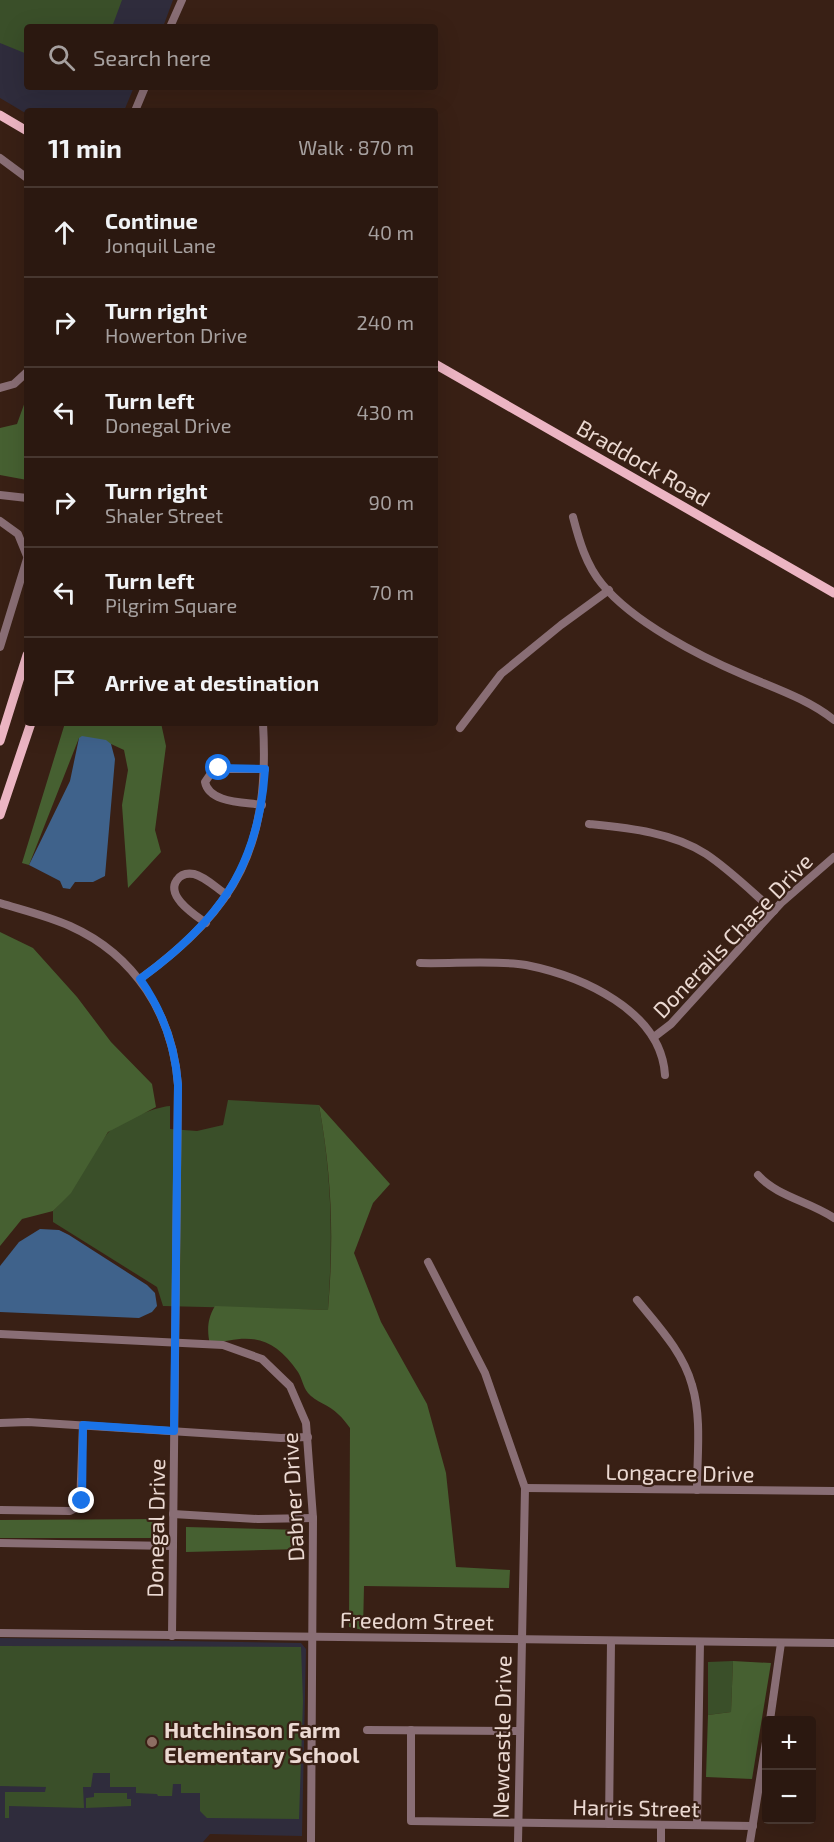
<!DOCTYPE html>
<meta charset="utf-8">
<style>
body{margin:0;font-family:"Exo 2",sans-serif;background:#332119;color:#f1f3f6}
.controls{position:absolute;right:18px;bottom:18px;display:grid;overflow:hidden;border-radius:6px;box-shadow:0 6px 24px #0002}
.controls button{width:54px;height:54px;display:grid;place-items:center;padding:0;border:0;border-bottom:2px solid #473730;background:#2b1810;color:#f1f3f6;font:30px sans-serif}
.stop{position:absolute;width:18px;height:18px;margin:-14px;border:4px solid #1a73e8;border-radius:50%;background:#fff}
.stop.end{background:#1a73e8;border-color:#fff;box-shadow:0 2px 6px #0008}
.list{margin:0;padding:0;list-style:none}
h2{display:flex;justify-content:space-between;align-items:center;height:78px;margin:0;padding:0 24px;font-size:26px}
h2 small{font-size:20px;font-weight:400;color:#a6a09f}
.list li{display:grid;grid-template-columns:39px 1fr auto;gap:18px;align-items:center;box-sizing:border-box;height:90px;padding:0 24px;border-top:2px solid #473730}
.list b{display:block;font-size:22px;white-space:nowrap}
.list p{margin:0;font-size:20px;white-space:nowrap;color:#a6a09f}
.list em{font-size:20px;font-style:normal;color:#a6a09f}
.icon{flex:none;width:33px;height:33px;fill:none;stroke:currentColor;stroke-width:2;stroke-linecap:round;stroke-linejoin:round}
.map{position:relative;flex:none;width:834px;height:1842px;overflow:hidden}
.search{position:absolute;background:#2b1810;box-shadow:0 6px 24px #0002;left:24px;top:24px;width:414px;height:66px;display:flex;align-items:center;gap:15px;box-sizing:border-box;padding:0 21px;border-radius:6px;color:#a6a09f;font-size:22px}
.panel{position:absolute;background:#2b1810;box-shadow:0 6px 24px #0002;left:24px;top:108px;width:414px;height:618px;border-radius:6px}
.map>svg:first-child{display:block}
</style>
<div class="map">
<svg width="834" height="1842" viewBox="0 0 834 1842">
<rect width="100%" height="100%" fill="#392015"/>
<g fill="#2f2c3c">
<polygon points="0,0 173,0 163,27 27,27 27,87 134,87 124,111 27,111 27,114 0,98"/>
<polygon points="0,1638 301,1643 306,1649 302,1836 210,1834 203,1842 0,1842"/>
</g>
<g fill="#3a4f29">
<polygon points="0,0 122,0 112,27 27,27 27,54 0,43"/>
<path d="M228,1100l91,5c13,73 14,131 9,205l-165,-4 -6,-19 -104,-65v-11c24,-24 33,-51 54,-77 9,-12 48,-27 63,-28v23l27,2 26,-6z"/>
<polygon points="0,1646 301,1647 303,1701 299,1819 207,1818 200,1811 200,1793 181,1793 181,1784 173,1784 172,1796 158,1796 157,1794 136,1793 136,1787 110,1787 110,1773 93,1773 91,1787 83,1787 84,1808 9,1806 9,1818 5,1818 5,1792 45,1792 46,1787 0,1786"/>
<polygon points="733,1661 731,1712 708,1715 708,1662"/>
<polygon points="94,1793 127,1793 127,1799 131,1799 131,1806 86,1808 86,1798 94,1797"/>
</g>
<g fill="#466031">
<polygon points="26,399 27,399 27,480 0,475 0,428 17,424"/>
<polygon points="65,723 161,723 166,746 155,830 161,852 128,888 122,805 128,770 124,750 111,744 79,738 29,865 22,863"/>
<polygon points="0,932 33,948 77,997 111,1042 152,1084 156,1107 108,1132 71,1193 53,1211 22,1219 0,1246"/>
<path d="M319,1105l71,79 -17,19 -19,50 27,69 46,82 19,69 10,94 54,3 -1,18 -145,-2 -1,44 -14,-3 1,-199c-4,-5 -7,-10 -12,-14 -8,-9 -23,-12 -30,-21 -5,-6 -6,-15 -10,-21 -25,-36 -47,-39 -88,-27 -3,-14 -3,-26 5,-39l113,4c6,-74 4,-132 -9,-205z"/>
<polygon points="162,1519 160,1538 0,1538 0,1520"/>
<polygon points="186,1527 303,1530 301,1549 186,1552"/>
<polygon points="733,1661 771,1663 752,1779 706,1777 708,1715 731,1712"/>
</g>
<g fill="#3f628b">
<polygon points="82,736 106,740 111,744 115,759 105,876 93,882 75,882 70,889 63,888 60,881 29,865 70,781 79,738"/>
<polygon points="40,1229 59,1230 69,1235 147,1285 155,1293 157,1306 152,1312 139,1318 0,1312 0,1266 19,1242"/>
</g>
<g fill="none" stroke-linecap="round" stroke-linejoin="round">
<g stroke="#896e75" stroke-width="8">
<polyline points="170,27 182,0"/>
<polyline points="135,111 145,87"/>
<polyline points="0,158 27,178"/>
<polyline points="0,388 14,384 27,372"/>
<polyline points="0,495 27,498"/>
<path d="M573,517c6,23 13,48 29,67 31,38 97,72 142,91 30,13 64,24 90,45"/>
<polyline points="0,521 18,534 27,556"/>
<polyline points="0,647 27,559"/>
<polyline points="460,728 501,674 561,625 609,590"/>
<path d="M262,805c-18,-3 -53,-2 -57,-23l9,-13h51"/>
<path d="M589,824c39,4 83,8 117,30 24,16 46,38 68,57"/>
<path d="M0,903c23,7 48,13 70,23 65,29 103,89 108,159l-6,551"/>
<path d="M206,923c-11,-8 -41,-27 -29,-43 4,-6 11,-7 17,-6 12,3 23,15 33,21"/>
<path d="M420,963c30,1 79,-3 106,2 55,11 135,45 139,110"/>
<path d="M140,979c98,-72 130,-133 123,-256"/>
<polyline points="654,1037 671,1024 781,903 834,857"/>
<path d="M758,1175c18,21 53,27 76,43"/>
<polyline points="428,1262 485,1373 525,1488 518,1842"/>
<path d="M637,1300c21,26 46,52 55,85 10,33 5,71 5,105"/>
<polyline points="0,1334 223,1345 262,1359 290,1386 306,1423 313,1518 311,1842"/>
<polyline points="0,1423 28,1422 281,1438 308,1437"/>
<polyline points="525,1488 834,1491"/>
<polyline points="0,1510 70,1511 80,1506 83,1425"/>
<polyline points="173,1514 258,1519 313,1518"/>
<polyline points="0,1543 173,1546"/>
<polyline points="0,1633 834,1643"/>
<polyline points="770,1720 781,1643"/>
<polyline points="367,1730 520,1731"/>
<polyline points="411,1730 411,1821 753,1826"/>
<polyline points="609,1824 611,1641"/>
<polyline points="697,1825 700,1642"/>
<polyline points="661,1842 661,1825"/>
<polyline points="750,1842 766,1742"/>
</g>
<g stroke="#ecb5c3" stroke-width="9">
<polyline points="0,115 27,131"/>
<polyline points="435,364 834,593"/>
<polyline points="0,741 27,655"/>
<polyline points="0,815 31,723"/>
</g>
</g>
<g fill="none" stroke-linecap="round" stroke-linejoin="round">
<path stroke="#1a73e8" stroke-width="8" d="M82,1501l1,-76 91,6 4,-346c-3,-40 -15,-73 -38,-106 77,-56 119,-111 125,-210l-46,-1"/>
</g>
<circle fill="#8d6e63" stroke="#392015" stroke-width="2" cx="152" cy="1742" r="6"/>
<g text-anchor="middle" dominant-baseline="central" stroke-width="4.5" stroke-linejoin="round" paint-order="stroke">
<g font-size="22" fill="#ebd9d2" stroke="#392015">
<text transform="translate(644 462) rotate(30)">Braddock Road</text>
<text transform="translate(732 935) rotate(-46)">Donerails Chase Drive</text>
<text transform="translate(680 1472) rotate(1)">Longacre Drive</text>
<text transform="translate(292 1497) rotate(-93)">Dabner Drive</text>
<text transform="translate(155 1528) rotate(-89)">Donegal Drive</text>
<text transform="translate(417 1620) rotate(1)">Freedom Street</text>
<text transform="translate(501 1737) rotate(-89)">Newcastle Drive</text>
<text transform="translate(636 1807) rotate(1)">Harris Street</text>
</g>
<g font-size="22" font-weight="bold" fill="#ebd9d2" stroke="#392015" text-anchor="start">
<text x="164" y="1729">Hutchinson Farm<tspan x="164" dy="25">Elementary School</tspan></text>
</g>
</g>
</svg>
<div class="controls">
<button>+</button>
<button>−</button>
</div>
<div class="stop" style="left:219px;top:768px"></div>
<div class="stop end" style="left:82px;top:1501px"></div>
<div class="search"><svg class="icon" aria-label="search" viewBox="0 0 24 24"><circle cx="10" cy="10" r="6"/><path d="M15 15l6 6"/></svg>Search here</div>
<section class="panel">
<h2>11 min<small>Walk · 870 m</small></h2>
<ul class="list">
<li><svg class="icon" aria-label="ahead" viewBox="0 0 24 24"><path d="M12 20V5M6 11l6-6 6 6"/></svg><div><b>Continue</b><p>Jonquil Lane</p></div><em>40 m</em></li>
<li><svg class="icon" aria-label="right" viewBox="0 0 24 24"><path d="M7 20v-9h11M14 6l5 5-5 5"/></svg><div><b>Turn right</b><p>Howerton Drive</p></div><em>240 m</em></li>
<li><svg class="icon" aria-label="left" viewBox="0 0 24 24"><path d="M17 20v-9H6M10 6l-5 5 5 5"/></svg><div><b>Turn left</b><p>Donegal Drive</p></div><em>430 m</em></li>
<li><svg class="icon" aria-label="right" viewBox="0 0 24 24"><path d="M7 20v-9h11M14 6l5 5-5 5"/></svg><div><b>Turn right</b><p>Shaler Street</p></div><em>90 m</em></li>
<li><svg class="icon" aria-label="left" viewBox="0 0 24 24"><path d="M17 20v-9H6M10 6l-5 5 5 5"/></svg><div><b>Turn left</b><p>Pilgrim Square</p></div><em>70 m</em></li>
<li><svg class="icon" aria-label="arrive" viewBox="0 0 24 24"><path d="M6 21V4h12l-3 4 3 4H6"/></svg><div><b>Arrive at destination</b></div></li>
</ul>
</section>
</div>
